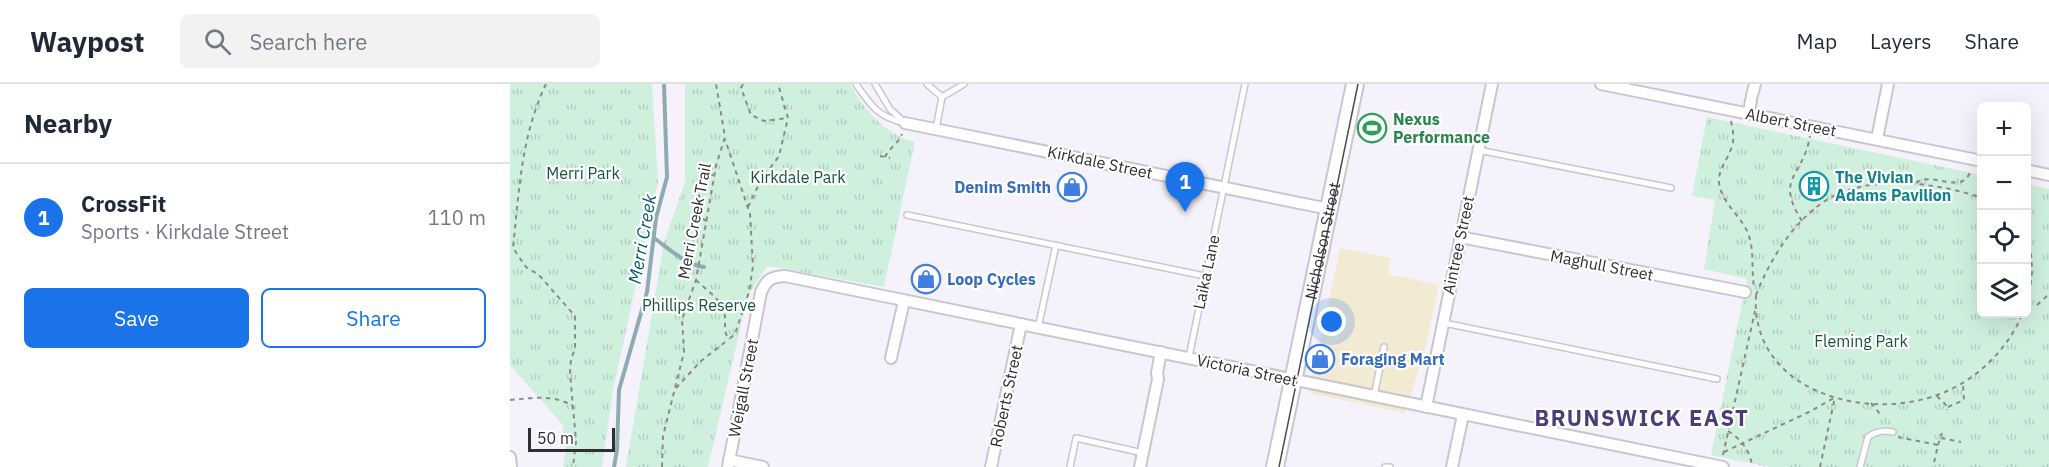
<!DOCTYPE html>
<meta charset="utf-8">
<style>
body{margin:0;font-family:"IBM Plex Sans",sans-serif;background:#f2f2f3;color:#1f2937}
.controls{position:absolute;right:18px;top:18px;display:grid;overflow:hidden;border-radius:9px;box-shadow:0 6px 24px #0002}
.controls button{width:54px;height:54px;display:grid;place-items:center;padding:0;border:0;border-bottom:2px solid #e0e1e3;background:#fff;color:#1f2937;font:30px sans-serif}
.scale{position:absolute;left:18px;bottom:15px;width:87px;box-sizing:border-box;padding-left:6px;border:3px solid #2f2e31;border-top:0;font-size:16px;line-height:21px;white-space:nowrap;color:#2f2e31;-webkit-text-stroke:4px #fff;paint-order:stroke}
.you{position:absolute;left:822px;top:238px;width:21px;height:21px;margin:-15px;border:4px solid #fff;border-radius:50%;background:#1a73e8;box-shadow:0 0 0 9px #1a73e833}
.badge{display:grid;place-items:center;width:39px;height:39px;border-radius:50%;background:#1a73e8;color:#fff;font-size:20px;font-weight:700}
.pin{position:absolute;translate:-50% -50px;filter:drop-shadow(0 2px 3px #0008)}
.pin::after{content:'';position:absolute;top:32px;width:21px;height:18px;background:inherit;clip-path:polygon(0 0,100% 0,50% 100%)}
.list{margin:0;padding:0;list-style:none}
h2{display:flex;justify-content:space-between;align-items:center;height:78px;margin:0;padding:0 24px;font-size:26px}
h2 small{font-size:20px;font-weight:400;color:#747a83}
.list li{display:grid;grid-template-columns:39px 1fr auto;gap:18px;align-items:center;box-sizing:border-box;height:108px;padding:0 24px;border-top:2px solid #e0e1e3}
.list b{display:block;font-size:22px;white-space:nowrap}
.list p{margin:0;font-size:20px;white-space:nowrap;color:#747a83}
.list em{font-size:20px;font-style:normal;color:#747a83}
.actions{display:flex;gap:12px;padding:18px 24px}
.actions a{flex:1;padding:14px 0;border:2px solid #1a73e8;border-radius:9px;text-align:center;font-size:21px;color:#1a73e8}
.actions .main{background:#1a73e8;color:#fff}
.icon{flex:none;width:33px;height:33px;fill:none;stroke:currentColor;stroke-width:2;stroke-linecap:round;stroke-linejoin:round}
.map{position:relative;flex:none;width:1539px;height:383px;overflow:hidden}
header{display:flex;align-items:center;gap:36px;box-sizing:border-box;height:84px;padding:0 30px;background:#fff;border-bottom:2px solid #e0e1e3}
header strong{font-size:28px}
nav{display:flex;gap:33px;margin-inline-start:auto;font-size:21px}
.search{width:420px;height:54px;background:#f2f2f3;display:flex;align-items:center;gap:15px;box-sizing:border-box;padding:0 21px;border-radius:9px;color:#747a83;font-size:22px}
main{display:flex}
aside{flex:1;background:#fff}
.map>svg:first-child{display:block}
</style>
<header>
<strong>Waypost</strong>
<div class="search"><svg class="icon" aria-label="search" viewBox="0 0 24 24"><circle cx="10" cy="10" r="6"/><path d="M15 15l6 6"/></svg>Search here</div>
<nav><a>Map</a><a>Layers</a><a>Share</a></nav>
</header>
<main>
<aside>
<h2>Nearby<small></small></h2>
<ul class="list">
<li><span class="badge">1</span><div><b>CrossFit</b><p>Sports · Kirkdale Street</p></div><em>110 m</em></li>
</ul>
<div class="actions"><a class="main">Save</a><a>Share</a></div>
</aside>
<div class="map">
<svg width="1539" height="383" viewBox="0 0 1539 383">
<defs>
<pattern id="park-tufts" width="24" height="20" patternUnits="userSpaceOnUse" patternTransform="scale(1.5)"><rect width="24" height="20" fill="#d0f0de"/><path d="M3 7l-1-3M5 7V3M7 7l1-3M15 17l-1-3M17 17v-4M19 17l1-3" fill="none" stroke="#b3cebf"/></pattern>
</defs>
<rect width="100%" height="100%" fill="#f6f2fb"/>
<polygon fill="#f3ead4" points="830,164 881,174 878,190 929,201 916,261 895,329 799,309"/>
<g fill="url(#park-tufts)">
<polygon points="0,0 142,0 148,98 103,307 92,383 53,383 56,366 52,340 0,281"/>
<path d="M175,0h165c14,26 36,51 65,58l-31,145 -117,-21 -19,30 -40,171h-82l38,-225 21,-60z"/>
<polygon points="1197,33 1471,91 1472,230 1516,230 1517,100 1539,105 1539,383 1259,383 1201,371 1237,195 1194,185 1205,116 1182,112"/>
</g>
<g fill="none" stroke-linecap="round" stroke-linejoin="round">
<g stroke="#8eabb5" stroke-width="4">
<path d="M144,154c15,11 31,26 50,29"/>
<polyline points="104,383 107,366 109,306 137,208 146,134 157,93 154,0"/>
</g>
<g stroke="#cac6cf" stroke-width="8">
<g id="lane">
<path d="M346,0c15,22 22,33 49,39"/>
<polyline points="365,0 380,25 394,38"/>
<polyline points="417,0 432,13"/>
<polyline points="426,45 432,13 454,0"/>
<polyline points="968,66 1161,104"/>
<polyline points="397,131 695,192"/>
<polyline points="934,239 1207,295"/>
<polyline points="528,244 546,161"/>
<polyline points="679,273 735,0"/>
<polyline points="864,312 874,263"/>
<polyline points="560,383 566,354 633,369"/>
<polyline points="875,383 880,383"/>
<path d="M1350,383l8,-30c8,-6 15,-7 25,-5"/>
</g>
</g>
<g stroke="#cac6cf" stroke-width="14">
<g id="street">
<polyline points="1091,0 1472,77"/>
<polyline points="1242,11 1245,0"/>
<polyline points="1239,29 1241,16"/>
<polyline points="395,39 819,125"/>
<polyline points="1367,55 1378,0"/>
<polyline points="1516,86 1539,91"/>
<polyline points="950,153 1235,208"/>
<polyline points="381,274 394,217"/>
<polyline points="916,323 982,0"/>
<polyline points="0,373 1,383"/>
<polyline points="219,376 253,383"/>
<path d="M218,383l33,-175c6,-13 10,-15 24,-16l938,191"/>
<polyline points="481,383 511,240"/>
<polyline points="630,383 648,295 647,289 651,268"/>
<polyline points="942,383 953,331"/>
</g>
</g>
<g stroke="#cac6cf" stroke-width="20">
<g id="primary">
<path id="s1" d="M765,383l80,-383"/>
</g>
</g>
<g stroke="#8c898f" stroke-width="2" stroke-dasharray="4.5 4.5" stroke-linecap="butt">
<path d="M36,0c-25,52 -27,108 -33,164l13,19 13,8 36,41v33l-4,10 -1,14 6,68 -3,26"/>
<polyline points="233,0 231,4 241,31 254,37 278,34"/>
<path d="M1221,37c2,9 4,19 0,28 -4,12 -13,20 -12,34 3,20 20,31 28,48 8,18 4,37 7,55"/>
<polyline points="370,72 380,74"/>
<path d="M375,73c4,-9 14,-14 17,-23"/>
<path d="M1406,99c16,-13 46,14 55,-13"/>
<polyline points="238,123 250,98 269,72 278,34 268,0"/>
<polyline points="197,137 189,133 189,89 204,91"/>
<path d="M1292,137c-28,-44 1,-43 8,-85"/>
<path d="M186,196c9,9 25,19 28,32 3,10 -2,19 5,27l6,-5 14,-42 4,-26 -3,-52 -25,-75"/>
<path d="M1246,211c-6,95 107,127 181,100 63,-22 112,-94 89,-162"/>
<path d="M1246,211c14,-35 35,-70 66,-92 42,-30 114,-21 160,-5"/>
<polyline points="1527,221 1539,210"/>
<polyline points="166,304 191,277 219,255"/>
<polyline points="1427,312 1438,323 1437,326"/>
<path d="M0,316c23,-2 42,-6 63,6"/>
<polyline points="1361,319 1370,330"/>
<polyline points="1438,323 1454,316 1453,301"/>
<path d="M1218,347c13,8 23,21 24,36"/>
<polyline points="1388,353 1428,361 1423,383"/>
<polyline points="1431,354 1451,358"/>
<polyline points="1428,361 1432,349"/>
<polyline points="1214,368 1299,328 1324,314"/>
<polyline points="1213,371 1245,227"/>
<polyline points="152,383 153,352 174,268 172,235 186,196 206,82 215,53 206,0"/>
<polyline points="1310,383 1325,313"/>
</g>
<use href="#lane" stroke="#fff" stroke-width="5"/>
<use href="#street" stroke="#fff" stroke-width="10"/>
<use href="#primary" stroke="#fff" stroke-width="16"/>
<polyline stroke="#4c4b4f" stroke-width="1.5" points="769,383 848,0"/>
</g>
<defs>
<g id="stadium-ring" transform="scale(1.5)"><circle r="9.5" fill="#fff" stroke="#2e9e5b" stroke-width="1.5"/><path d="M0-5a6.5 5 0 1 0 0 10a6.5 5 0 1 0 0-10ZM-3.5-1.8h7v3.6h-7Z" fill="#2e9e5b"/></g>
<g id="building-ring" transform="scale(1.5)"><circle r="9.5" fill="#fff" stroke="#0f9aa8" stroke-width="1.5"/><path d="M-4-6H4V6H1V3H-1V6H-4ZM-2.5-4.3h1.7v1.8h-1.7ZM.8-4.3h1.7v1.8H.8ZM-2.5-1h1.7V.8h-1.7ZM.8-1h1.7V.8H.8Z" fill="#0f9aa8"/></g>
<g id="shop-ring" transform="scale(1.5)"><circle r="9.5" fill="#fff" stroke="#3f7fe0" stroke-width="1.5"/><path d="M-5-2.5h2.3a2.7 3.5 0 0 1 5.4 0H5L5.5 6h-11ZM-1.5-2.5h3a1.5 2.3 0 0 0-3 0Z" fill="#3f7fe0"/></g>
</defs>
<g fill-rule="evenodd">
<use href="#stadium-ring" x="862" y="44"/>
<use href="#building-ring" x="1304" y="102"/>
<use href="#shop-ring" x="562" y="103"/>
<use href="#shop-ring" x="416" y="195"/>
<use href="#shop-ring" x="810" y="275"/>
</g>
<g text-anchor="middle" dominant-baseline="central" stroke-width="4.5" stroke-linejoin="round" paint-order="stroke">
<g font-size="16" font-weight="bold" fill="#27864d" stroke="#fff" text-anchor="start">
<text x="883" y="35">Nexus<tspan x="883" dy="18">Performance</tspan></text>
</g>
<g font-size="16" fill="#2f2e31" stroke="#fff">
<text transform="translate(1281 38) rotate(11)">Albert Street</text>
<text transform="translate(590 78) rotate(12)">Kirkdale Street</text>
<text transform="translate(184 137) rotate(-79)">Merri Creek Trail</text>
<text stroke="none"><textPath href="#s1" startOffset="231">Nicholson Street</textPath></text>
<text transform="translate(948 161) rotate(-78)">Aintree Street</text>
<text transform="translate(1092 181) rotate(11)">Maghull Street</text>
<text transform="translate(696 188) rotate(-78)">Laika Lane</text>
<text transform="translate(737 286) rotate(12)">Victoria Street</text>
<text transform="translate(233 304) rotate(-79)">Weigall Street</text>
<text transform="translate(496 312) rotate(-78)">Roberts Street</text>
</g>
<g font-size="16" fill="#16553b" stroke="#fff">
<text x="73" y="89">Merri Park</text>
<text x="288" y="93">Kirkdale Park</text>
<text x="189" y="221">Phillips Reserve</text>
<text x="1351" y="257">Fleming Park</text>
</g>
<g font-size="16" font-weight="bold" fill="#0d838f" stroke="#fff" text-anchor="start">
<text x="1325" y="93">The Vivian<tspan x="1325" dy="18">Adams Pavilion</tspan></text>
</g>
<g font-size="16" font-weight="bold" fill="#366cbe" stroke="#fff" text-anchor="start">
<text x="541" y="103" text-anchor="end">Denim Smith</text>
<text x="437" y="195">Loop Cycles</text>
<text x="831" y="275">Foraging Mart</text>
</g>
<g font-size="18" font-style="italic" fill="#005a6c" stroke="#fff">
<text transform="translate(132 155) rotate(-80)">Merri Creek</text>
</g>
<g font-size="22" font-weight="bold" letter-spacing="1.5" fill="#4b3d7a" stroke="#fff">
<text x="1132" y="333">BRUNSWICK EAST</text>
</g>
</g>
</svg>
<div class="controls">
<button>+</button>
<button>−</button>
<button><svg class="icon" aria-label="locate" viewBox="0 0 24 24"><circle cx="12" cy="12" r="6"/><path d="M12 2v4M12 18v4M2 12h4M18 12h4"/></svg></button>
<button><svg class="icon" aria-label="layers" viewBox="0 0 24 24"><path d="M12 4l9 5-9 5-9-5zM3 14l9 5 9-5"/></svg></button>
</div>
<div class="scale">50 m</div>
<div class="you"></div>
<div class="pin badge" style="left:675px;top:128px">1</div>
</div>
</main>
